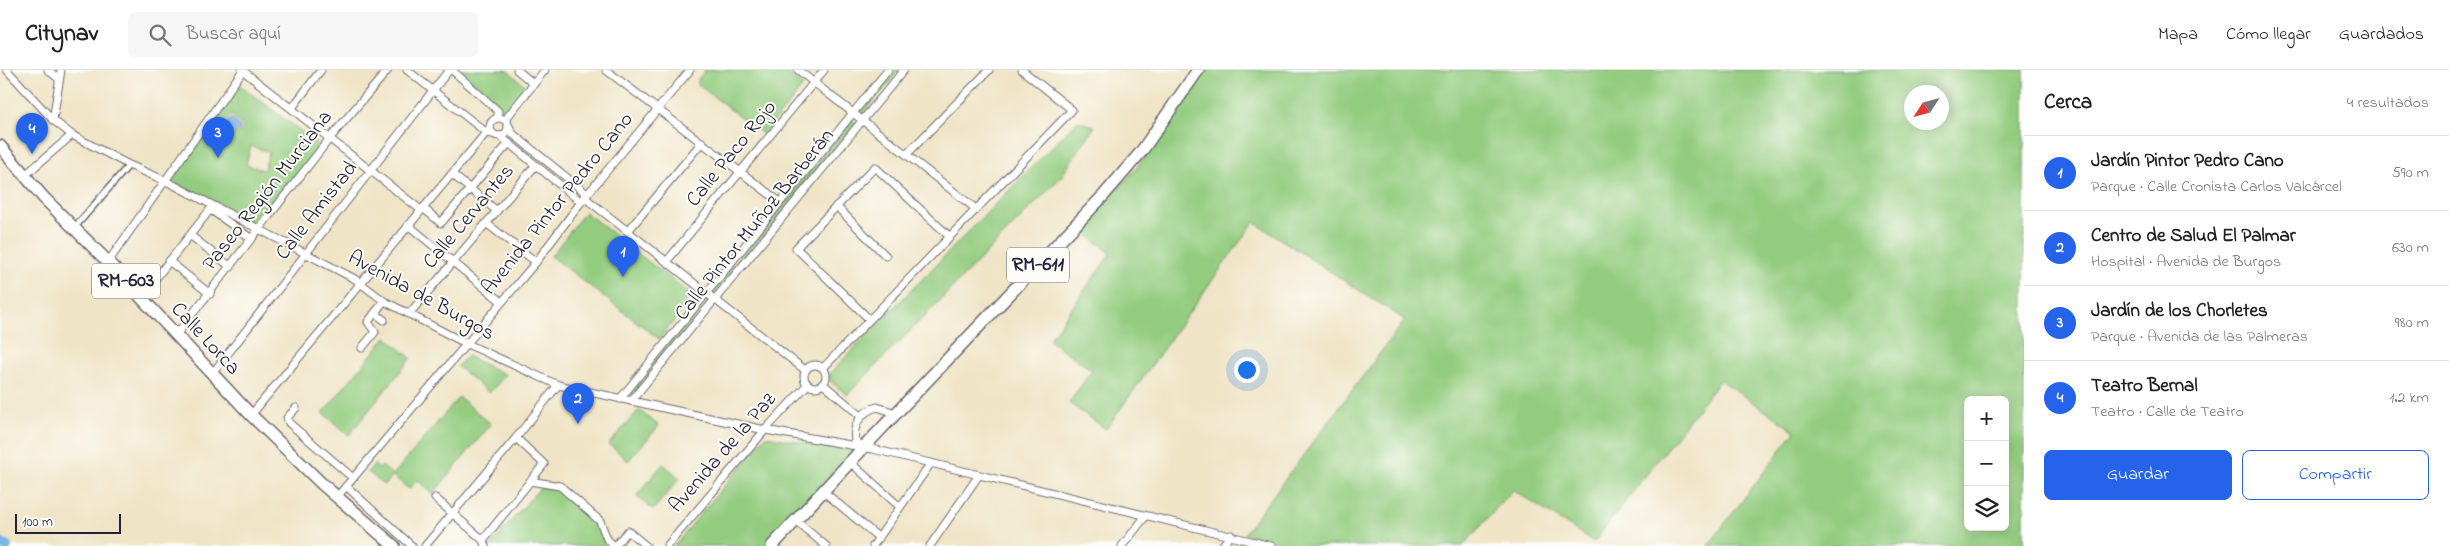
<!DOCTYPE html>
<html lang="es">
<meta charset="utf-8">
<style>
body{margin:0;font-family:"Indie Flower",sans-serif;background:#f6f6f6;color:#222}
.controls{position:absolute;right:15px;bottom:15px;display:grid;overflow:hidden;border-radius:8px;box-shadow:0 2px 12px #0003}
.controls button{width:45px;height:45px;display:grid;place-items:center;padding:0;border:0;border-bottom:1px solid #e0e0e0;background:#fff;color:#222;font:25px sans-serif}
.compass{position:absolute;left:1904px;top:15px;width:45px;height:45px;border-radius:50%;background:#fff;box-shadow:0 2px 12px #0003;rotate:234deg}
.scale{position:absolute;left:15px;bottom:12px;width:106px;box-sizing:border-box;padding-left:5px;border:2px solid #22223b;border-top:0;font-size:14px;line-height:18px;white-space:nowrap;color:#22223b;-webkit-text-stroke:4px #fdfcf7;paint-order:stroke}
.you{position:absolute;left:1246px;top:299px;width:18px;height:18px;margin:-12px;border:4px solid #fff;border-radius:50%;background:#1a73e8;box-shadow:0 0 0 8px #1a73e833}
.badge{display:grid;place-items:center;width:32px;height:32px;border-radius:50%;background:#2563eb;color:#fff;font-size:16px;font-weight:700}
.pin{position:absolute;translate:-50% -41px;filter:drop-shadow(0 1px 2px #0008)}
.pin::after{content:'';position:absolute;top:26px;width:18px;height:15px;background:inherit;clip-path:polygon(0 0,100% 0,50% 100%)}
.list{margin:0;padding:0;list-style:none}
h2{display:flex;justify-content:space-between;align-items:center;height:65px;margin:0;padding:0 20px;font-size:21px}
h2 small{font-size:16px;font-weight:400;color:#767676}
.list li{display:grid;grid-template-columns:32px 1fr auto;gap:15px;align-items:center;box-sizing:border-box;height:75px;padding:0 20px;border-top:1px solid #e0e0e0}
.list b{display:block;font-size:19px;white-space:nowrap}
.list p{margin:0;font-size:16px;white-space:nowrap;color:#767676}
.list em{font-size:16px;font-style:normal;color:#767676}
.actions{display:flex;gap:10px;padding:15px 20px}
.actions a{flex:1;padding:11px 0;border:1px solid #2563eb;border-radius:8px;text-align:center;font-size:18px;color:#2563eb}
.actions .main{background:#2563eb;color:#fff}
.icon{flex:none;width:28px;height:28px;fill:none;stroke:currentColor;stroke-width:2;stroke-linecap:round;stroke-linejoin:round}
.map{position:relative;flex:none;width:2024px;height:476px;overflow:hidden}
header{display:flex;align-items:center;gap:30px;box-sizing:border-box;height:70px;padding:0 25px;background:#fff;border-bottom:1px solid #e0e0e0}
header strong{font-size:24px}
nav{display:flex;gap:28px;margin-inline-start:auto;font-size:18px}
.search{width:350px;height:45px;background:#f6f6f6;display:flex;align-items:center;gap:12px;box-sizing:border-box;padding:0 18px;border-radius:8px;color:#767676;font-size:19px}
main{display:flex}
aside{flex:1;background:#fff}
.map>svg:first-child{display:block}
</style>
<header>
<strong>Citynav</strong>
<div class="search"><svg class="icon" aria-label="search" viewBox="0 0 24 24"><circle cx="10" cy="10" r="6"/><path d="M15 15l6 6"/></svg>Buscar aquí</div>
<nav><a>Mapa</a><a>Cómo llegar</a><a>Guardados</a></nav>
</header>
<main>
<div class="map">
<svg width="2024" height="476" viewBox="0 0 2024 476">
<rect width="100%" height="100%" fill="#fdfcf7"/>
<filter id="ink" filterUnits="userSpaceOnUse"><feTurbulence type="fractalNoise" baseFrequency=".02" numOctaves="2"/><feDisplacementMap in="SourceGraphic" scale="10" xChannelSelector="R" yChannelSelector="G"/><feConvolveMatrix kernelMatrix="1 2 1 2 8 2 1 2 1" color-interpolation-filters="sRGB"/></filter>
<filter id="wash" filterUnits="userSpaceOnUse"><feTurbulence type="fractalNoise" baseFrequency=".0096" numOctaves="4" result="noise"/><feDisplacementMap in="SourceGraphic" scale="20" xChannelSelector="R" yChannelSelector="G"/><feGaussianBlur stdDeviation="1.12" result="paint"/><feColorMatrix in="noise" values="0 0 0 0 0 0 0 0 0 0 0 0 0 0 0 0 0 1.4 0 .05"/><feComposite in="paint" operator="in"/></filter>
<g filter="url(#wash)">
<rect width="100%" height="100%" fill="#efe4c6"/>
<g fill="#93cc7f" stroke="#5a775d" fill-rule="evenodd">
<polygon points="457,0 507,0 527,17 505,44"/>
<polygon points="705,0 783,0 803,16 764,65 696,13"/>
<polygon points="893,0 900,0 861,46 857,43"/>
<path d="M1203,0h821v476h-316l87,-115 -75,-51 -126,162 -81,-52 -50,56h-171l-48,-12 161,-214 -151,-98 -148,207 -37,-26 23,-33 -43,-30 62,-87 -30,-23 57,-64zM1912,22h30v30h-30zM1968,330h37v127h-37z"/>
<path d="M240,15l79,60 -62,80 -85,-44zM232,45l12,13 -13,11 -12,-13zM251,76l18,6 -5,18 -18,-5z"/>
<polygon points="852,49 856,53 713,226 710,224"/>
<polygon points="1077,51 1095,56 1061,107 847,325 830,311 830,303"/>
<polygon points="585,142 694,227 659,269 551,186"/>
<polygon points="705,229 709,233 630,328 625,327"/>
<polygon points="386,267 411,288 349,365 323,343"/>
<polygon points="467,286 506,305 489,323 457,296"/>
<polygon points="459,327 491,354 433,424 417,410 409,419 393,406 384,415 368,402 374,394 379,399 382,396 393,405"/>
<polygon points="639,340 659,356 628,391 609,374"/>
<polygon points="766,366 852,381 767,476 674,476"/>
<polygon points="663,394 680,408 653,440 636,426"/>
<polygon points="540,418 560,419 598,453 605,473 603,476 489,476"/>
</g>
<polygon fill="#72b2e6" stroke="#4a6a90" points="232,48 241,58 231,67 222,57"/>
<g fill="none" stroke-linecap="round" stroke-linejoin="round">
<polyline stroke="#72b2e6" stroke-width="12" points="0,473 6,476"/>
</g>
</g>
<g filter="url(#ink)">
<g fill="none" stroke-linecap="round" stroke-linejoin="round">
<g stroke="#6a666c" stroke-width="8">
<polyline id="pedestrian" points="75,157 129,95"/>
</g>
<g stroke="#6a666c" stroke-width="9">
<g id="minor">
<polyline points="7,0 53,50 72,65 129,95 166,111 355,209 384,231 465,273 558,315 765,360 873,379 1271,476"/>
<polyline points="48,0 58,8"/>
<polyline points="242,0 421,140"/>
<polyline points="407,0 487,63 493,64"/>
<polyline points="452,0 498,41 498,47"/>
<polyline points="517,0 534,14"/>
<polyline points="606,0 780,132"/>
<polyline points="798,0 976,139"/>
<polyline points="292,38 321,0"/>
<circle cx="499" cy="57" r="9"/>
<polyline points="53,50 61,0"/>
<polyline points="507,52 508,46 545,0"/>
<polyline points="509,56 513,64 587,124"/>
<polyline points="500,66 581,132"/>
<polyline points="907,84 989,0"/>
<polyline points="452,104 497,141"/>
<polyline points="24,106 72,65"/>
<polyline points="584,127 805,300"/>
<polyline points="836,136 886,186"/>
<polyline points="423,138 441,153 508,74"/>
<polyline points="211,140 252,169"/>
<polyline points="486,153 536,192"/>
<polyline points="408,155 502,232"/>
<polyline points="628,161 702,72"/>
<polyline points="191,166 231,197"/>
<polyline points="169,191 210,224"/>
<polyline points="667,191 824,0"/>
<polyline points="108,192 243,0"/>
<polyline points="141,227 213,136"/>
<polyline points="375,243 384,250"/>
<polyline points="409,244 535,96"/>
<polyline points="869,249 796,178 875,97 949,166"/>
<polyline points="176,265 330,68 388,0"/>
<polyline points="362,278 375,262 368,252 384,231"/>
<circle cx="815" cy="306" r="11"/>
<polyline points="823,298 1072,40 1022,0"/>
<polyline points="212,304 449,0"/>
<polyline points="823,314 861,346"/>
<polyline points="620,329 888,0"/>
<polyline points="631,331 904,0"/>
<polyline points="296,338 287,348 289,353 353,408"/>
<polyline points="251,345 490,58"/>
<path d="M861,375l-6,-4c-3,-16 7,-30 22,-34l19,6"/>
<polyline points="850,392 900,437"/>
<polyline points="530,411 560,416 600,451 607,469 614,476"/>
<polyline points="346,416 412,476"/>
<polyline points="823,421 879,468"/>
<polyline points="337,427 536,192 581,132 690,0"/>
<polyline points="435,428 483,470 485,476"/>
<polyline points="796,451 826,476"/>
<polyline points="483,470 544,394 516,368"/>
<polyline points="425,476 516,368 558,315"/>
<polyline points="615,476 628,461 646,476"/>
<polyline points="667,476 765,360 807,315"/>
<polyline points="873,476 931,393"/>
<polyline points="930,476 979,405"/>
<polyline points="1122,476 1145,447"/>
<polyline points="1222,476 1231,465"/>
</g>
</g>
<g stroke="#6a666c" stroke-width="14">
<g id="primary">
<polyline points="0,76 43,127 108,192 251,345 322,414 394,476"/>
<polyline points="772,476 864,377 1104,125 1141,82 1198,0"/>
</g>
</g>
<use href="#pedestrian" stroke="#fff" stroke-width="5"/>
<use href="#minor" stroke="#fff" stroke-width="7"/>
<use href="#primary" stroke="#fff" stroke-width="11"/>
</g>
</g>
<g text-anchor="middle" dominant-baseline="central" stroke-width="4" stroke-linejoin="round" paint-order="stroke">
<g fill="#fdfcf7" stroke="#646373" stroke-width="1">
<rect x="1007" y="177.5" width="62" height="35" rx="4"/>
<rect x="92" y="193.5" width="68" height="35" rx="4"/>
</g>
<g font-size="20" font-weight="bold" fill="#22223b">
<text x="1038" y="195">RM-611</text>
<text x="126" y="211">RM-603</text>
</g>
<g font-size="21" fill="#22223b" stroke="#fdfcf7">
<text transform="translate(732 84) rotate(-51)">Calle Paco Rojo</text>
<text transform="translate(268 121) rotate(-52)">Paseo Región Murciana</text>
<text transform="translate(558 134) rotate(-51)">Avenida Pintor Pedro Cano</text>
<text transform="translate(317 141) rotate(-52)">Calle Amistad</text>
<text transform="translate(469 147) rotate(-50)">Calle Cervantes</text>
<text transform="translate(755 155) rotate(-51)">Calle Pintor Muñoz Barberán</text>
<text transform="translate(421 226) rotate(29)">Avenida de Burgos</text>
<text transform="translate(205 269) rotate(47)">Calle Lorca</text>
<text transform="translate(723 383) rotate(-49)">Avenida de la Paz</text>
</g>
</g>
</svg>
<div class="controls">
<button>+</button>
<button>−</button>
<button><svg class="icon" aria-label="layers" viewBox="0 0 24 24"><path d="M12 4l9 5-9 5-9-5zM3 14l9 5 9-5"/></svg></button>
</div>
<svg class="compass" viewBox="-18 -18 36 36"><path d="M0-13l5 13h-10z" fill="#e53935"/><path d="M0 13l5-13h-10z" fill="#767676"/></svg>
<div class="scale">100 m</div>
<div class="you"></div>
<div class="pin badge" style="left:623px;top:207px">1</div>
<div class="pin badge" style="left:578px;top:354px">2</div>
<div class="pin badge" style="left:218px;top:88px">3</div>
<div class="pin badge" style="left:32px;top:84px">4</div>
</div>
<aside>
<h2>Cerca<small>4 resultados</small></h2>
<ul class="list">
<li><span class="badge">1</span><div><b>Jardín Pintor Pedro Cano</b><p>Parque · Calle Cronista Carlos Valcárcel</p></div><em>590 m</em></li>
<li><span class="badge">2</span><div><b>Centro de Salud El Palmar</b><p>Hospital · Avenida de Burgos</p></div><em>630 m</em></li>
<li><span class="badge">3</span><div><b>Jardín de los Chorletes</b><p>Parque · Avenida de las Palmeras</p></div><em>980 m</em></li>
<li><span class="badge">4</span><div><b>Teatro Bernal</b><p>Teatro · Calle de Teatro</p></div><em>1.2 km</em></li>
</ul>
<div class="actions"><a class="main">Guardar</a><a>Compartir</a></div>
</aside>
</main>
